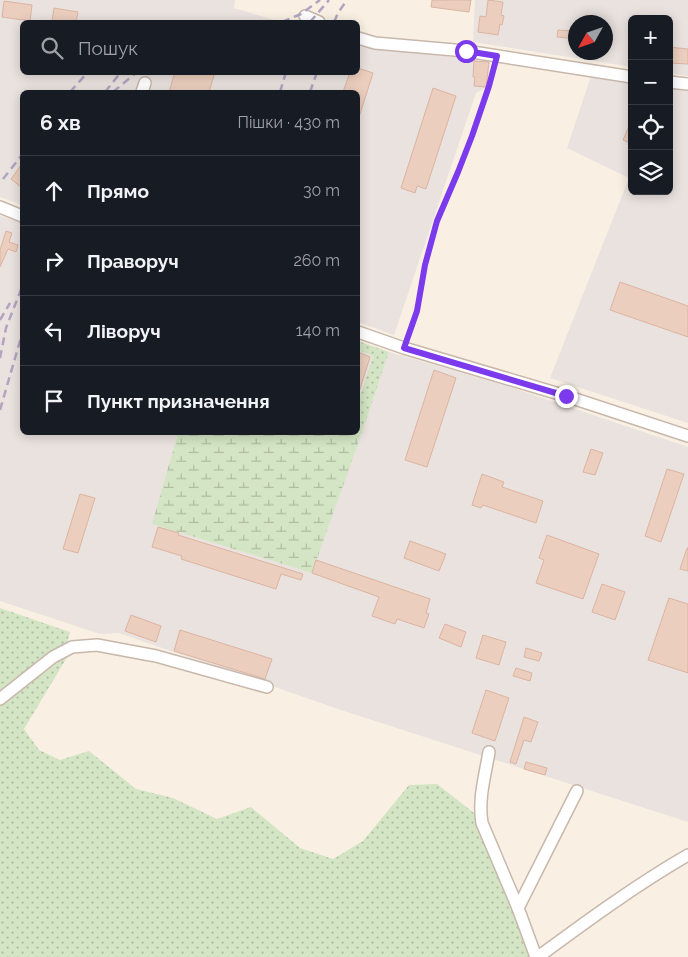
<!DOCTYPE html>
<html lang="uk">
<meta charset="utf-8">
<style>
body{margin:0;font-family:Raleway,sans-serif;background:#242831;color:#f1f3f6}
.controls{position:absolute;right:15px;top:15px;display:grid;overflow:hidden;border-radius:8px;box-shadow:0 2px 12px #0003}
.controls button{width:45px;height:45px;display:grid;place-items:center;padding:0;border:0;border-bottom:1px solid #363941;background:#171b24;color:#f1f3f6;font:25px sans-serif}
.compass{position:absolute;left:568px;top:15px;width:45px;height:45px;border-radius:50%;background:#171b24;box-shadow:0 2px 12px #0003;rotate:230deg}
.stop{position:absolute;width:15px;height:15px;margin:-11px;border:4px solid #7c3aed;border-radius:50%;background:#fff}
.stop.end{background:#7c3aed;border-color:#fff;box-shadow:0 1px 5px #0008}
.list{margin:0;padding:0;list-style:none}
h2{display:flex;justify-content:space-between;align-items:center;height:65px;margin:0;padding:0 20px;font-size:21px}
h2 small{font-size:16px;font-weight:400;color:#9ea1a6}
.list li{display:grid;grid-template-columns:32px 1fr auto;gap:15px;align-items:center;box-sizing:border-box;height:70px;padding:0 20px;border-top:1px solid #363941}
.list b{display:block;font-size:19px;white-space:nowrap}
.list em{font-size:16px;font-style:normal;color:#9ea1a6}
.icon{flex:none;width:28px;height:28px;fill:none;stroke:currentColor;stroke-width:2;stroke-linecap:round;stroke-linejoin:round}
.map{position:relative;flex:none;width:688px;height:957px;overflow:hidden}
.search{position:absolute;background:#171b24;box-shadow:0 2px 12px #0003;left:20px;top:20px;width:340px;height:55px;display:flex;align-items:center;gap:12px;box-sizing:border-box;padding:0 18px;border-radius:8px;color:#9ea1a6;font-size:19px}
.panel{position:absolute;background:#171b24;box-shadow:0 2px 12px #0003;left:20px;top:90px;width:340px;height:345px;border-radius:8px}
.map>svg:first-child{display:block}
</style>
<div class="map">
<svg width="688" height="957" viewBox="0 0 688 957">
<defs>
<pattern id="green-dots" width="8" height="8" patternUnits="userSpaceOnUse" patternTransform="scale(1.25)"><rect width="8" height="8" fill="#d3e5c4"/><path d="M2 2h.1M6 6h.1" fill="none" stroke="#afbca1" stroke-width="1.8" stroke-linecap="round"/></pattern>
<pattern id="wetland-marsh" width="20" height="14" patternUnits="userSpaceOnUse" patternTransform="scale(1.25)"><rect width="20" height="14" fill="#d3e5c4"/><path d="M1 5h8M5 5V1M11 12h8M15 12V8" fill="none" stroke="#afbca1"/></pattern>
</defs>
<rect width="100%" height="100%" fill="#f9f0e3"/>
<g fill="#e9e2de" fill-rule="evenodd">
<polygon points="0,0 235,0 234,8 281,22 22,22 22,72 358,72 358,45 490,62 487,87 476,93 394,335 358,322 358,92 22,92 22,205 0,197"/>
<path d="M475,0h213v76l-19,-3v-54h-37v48l-159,-25zM576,22h30v30h-30z"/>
<polygon points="591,76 632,81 632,191 669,191 669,86 688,89 688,423 550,378 629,178 567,148"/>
<polygon points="0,216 22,223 22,432 178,433 153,524 312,573 389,352 504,385 688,447 688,822 341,710 119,633 100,634 0,601"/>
<polygon points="358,350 373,356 358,403"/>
</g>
<g fill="url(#green-dots)">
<polygon points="358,341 389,352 360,438 348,434 348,433 358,432 358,403 373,356 358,350"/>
<polygon points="0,608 70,632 67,643 0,693"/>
<polygon points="69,654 24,729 39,750 60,760 89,751 136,789 173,798 217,819 251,807 300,848 333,859 363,841 409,785 437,784 474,813 531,957 0,957 0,706"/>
</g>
<polygon fill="url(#wetland-marsh)" points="344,432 360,438 312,573 152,524 178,433"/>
<g fill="#ebcebe" stroke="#dcb4a1">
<polygon points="432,0 471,0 469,12 431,7"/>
<polygon points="488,0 503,2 501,15 504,16 502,25 500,24 498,35 478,32 480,16 486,17"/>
<polygon points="4,1 32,5 30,21 2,17"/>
<polygon points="54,8 78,12 76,22 52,22"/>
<polygon points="558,30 576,31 576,39 557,37"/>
<polygon points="669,47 688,49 688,64 669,63"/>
<polygon points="474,61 489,62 486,87 474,86 475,77 473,77"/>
<polygon points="358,68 373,73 359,117 358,116 358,92 343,92 350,72 358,72"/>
<polygon points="175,72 215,72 209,92 169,92"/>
<polygon points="433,88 456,96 426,189 417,186 415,193 401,188"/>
<polygon points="632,119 632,144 623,140"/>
<polygon points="22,164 22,188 11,179"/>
<polygon points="6,231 12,233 9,242 18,245 16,252 8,249 0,267 0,250"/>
<polygon points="620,282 688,306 688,337 610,310"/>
<polygon points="358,352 370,357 359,392 358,392"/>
<polygon points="434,370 456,378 427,467 405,460"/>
<polygon points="591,449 603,453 595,475 583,472"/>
<polygon points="667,469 684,474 661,542 645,536"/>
<polygon points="482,474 504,482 502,487 543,501 536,523 483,505 481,508 472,505"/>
<polygon points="80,494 95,498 78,553 63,549"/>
<polygon points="158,527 179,533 178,535 303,574 301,580 281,574 276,589 181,559 182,556 152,547"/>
<polygon points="547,535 599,554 583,599 536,583 544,560 539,558"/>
<polygon points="410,541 446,554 439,571 404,558"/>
<polygon points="687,548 688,548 688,571 680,569"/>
<polygon points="316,560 430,599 426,613 429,614 424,628 397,619 395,624 372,616 379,597 312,573"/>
<polygon points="602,584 625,592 615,620 592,612"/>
<polygon points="669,598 688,604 688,673 648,660"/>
<polygon points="131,615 161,626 156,642 125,631"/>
<polygon points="445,624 466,632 461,647 439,638"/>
<polygon points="180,630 272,659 265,679 174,651"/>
<polygon points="483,635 506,642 499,665 476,658"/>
<polygon points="526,648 542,653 539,661 524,657"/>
<polygon points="516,668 532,673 530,681 513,676"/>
<polygon points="486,690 509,698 495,741 472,733"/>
<polygon points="524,717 538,722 531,742 524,740 516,764 510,762"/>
<polygon points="526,762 547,768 545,775 524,769"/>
</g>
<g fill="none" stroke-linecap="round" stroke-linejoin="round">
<g stroke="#c8b7ab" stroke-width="14">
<g id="minor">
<polyline points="305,16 319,22"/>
<polyline points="358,38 375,43 466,51 632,77"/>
<polyline points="669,82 688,84"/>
<polyline points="142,92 145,83"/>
<polyline points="0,207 22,216"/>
<polyline points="358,332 404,348 566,396 688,436"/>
<polyline points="0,699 53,657 72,647 97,645 156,656 267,687"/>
<path d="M489,752c-4,24 -11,47 -7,71l36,85 18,49"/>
<polyline points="518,908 577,791"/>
<path d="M538,957c49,-36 98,-72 150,-102"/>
</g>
</g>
<polyline stroke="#d0b1a2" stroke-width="1" stroke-dasharray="1 4" stroke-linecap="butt" points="408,338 417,311 425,265 437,221 459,172 489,86 495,66"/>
<use href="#minor" stroke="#fff" stroke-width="11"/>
<g stroke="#b2a4c1" stroke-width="2.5" stroke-dasharray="8 5" stroke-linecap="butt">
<polyline points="282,22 301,14 320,0"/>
<polyline points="310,22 329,0"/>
<polyline points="334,22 338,13 347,0"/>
<polyline points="70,92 88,72"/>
<polyline points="105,92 121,72"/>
<polyline points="113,92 137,72"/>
<polyline points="280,92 286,72"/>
<polyline points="310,92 317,72"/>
<polyline points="3,179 22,155"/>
<polyline points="0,320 10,303"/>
<polyline points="0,358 6,328 22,287"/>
<polyline points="0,410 22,334"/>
</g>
</g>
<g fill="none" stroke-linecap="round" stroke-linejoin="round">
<polyline stroke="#7c3aed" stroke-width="6" points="466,51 497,56 489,86 472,136 458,172 437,221 425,265 417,311 404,348 566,396"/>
</g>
</svg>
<div class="controls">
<button>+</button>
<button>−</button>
<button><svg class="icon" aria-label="locate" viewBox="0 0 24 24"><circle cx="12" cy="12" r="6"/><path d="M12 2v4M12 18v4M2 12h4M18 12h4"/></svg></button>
<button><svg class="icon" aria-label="layers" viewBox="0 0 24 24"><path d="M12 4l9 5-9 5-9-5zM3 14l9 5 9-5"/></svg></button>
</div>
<svg class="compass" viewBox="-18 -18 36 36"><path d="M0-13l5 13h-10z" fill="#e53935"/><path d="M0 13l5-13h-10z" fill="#9ea1a6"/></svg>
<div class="stop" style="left:466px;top:51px"></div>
<div class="stop end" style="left:566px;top:396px"></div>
<div class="search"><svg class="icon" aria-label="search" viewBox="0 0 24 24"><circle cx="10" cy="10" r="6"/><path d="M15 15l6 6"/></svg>Пошук</div>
<section class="panel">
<h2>6 хв<small>Пішки · 430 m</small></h2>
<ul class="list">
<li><svg class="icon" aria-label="ahead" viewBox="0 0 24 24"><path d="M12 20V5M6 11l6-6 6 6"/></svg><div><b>Прямо</b></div><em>30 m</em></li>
<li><svg class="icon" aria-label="right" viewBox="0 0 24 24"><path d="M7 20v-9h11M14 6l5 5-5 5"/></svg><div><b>Праворуч</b></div><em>260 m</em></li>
<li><svg class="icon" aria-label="left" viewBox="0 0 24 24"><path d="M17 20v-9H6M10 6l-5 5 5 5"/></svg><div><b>Ліворуч</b></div><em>140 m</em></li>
<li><svg class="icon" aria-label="arrive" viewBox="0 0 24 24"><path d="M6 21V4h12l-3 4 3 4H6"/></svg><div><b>Пункт призначення</b></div></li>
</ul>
</section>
</div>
